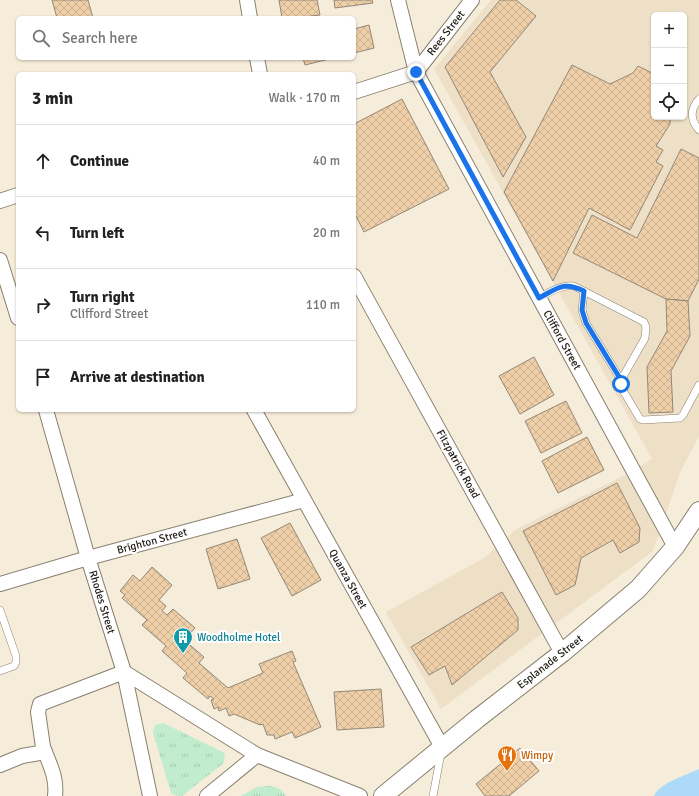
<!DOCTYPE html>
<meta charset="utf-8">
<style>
body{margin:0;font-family:Signika,sans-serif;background:#f2f2f2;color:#222}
.controls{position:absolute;right:12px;top:12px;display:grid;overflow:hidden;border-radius:6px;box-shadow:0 1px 3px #0004}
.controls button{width:36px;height:36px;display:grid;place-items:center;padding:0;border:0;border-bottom:1px solid #e0e0e0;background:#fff;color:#222;font:20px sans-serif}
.stop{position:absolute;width:12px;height:12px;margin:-9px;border:3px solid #1a73e8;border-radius:50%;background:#fff}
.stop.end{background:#1a73e8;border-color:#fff;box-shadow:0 1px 4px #0008}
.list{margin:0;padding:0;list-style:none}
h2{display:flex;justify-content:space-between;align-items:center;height:52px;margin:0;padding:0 16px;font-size:17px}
h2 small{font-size:13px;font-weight:400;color:#767676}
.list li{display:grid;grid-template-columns:26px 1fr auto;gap:12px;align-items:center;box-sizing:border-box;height:72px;padding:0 16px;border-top:1px solid #e0e0e0}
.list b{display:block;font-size:15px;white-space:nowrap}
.list p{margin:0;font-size:13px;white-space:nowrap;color:#767676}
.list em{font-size:13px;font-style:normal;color:#767676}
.icon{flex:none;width:22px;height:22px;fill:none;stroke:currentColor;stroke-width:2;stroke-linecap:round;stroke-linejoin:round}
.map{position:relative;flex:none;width:699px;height:796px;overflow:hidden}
.search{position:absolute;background:#fff;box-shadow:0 1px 3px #0004;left:16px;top:16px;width:340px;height:44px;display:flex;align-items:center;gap:10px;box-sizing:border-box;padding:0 14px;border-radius:6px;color:#767676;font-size:15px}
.panel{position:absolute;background:#fff;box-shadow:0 1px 3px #0004;left:16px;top:72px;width:340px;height:340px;border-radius:6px}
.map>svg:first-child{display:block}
</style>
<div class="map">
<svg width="699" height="796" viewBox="0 0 699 796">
<defs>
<pattern id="grass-tufts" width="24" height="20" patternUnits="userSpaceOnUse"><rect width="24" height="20" fill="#c1edce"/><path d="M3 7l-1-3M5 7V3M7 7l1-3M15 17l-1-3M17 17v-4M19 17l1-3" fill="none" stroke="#a5cbb0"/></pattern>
<pattern id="building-cross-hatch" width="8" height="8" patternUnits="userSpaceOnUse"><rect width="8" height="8" fill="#eecfa8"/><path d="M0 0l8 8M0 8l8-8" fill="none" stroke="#ccb190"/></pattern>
</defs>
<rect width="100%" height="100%" fill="#f6ecda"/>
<path fill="#eee0c7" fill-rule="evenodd" d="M491,0h208v436l-18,34 -28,81 -212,158 -55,-97 98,-54 31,-28 108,-54 29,-17 -218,-390zM654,15h30v102h-30z"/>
<g fill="url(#grass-tufts)">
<polygon points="163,723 223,752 225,755 224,763 182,796 177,796 171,793 153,733 155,725"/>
<path d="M267,786c8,0 14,2 19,10h-45l16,-9z"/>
</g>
<path fill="#addaf7" d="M699,769v27h-45c5,-13 33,-21 45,-27z"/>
<g fill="url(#building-cross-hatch)" stroke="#938778">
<polygon points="52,0 88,0 93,18 57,18"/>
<polygon points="279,0 317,0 320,15 296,18 282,18"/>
<polygon points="334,0 372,0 373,3 335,8"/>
<polygon points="500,0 516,0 536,16 490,72 526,137 503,177 445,67"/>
<polygon points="369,25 374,48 354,53 354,29"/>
<polygon points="303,58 333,58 305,65"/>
<polygon points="572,65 610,84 633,73 638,66 654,74 654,117 670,117 670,124 656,146 663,150 656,162 663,166 630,230 589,208 553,281 504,192"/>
<polygon points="402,99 449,189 364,232 354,212 354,124"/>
<polygon points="681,149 699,158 699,279 688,301 666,299 573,253 592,215 637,238"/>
<polygon points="666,299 688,301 690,336 671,371 673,412 649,413 647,367 667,331"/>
<polygon points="534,357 554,395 520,414 499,376"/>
<polygon points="566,401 582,433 541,453 525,421"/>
<polygon points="587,437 604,470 558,493 542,461"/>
<polygon points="617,483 640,528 639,542 620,553 613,540 581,558 575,585 556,595 523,531"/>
<polygon points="290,523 321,580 292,596 261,538"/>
<polygon points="237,539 250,579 218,589 206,549"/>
<polygon points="152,567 172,585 159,600 166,606 162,611 167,615 173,609 195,628 184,640 204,657 199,663 228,688 263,673 259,664 292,651 296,661 293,662 321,727 295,738 292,732 275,739 274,735 267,735 263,724 260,725 234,714 229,716 226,708 219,711 218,707 214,709 211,700 214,699 210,696 208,699 183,678 187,673 162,651 166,646 142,625 147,620 122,598 125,595 120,591 133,575 140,581"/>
<polygon points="502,592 518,618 518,630 452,685 445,666 429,675 411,647"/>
<polygon points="381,689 384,727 337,730 334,692"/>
<polygon points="520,748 539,771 509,796 485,796 476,784"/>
</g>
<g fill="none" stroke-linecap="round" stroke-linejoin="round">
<g stroke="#8a8070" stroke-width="8">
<g id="service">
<path d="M699,99c-9,10 -9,21 0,31"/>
<polyline points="584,291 582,310 586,323 621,380"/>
<path d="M539,298c11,-6 23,-14 35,-12l70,36 2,5 -1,11 -24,42v7l19,32 3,1 37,-2 3,-3 16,-30"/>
<polyline points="0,610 16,656 16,662 14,666 0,671"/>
<polyline points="433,796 441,753"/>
</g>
</g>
<g stroke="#8a8070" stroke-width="16">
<g id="minor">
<polyline points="247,0 250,18"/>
<polyline points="398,0 416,72 675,547"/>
<polyline points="257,58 260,74"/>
<polyline points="354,92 416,72 472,0"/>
<polyline points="0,201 18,195"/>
<polyline points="0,260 18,318"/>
<polyline points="354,276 562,653"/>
<polyline points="46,410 88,558 124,672 150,796"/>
<polyline points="254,410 442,747"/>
<polyline points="0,584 88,558 304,500"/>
<polyline points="45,752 43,747 38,712 40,704 124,672 257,755 360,796"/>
<path d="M0,765l22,-9 23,-4c6,15 12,27 10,44"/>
<polyline points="207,796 257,755"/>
</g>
</g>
<g stroke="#8a8070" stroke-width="20">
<polyline id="tertiary" points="383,796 477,719 562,653 638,589 675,547 699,511"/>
</g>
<use href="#service" stroke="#fff" stroke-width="7"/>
<use href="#minor" stroke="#fff" stroke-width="14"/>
<use href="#tertiary" stroke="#fff" stroke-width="18"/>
</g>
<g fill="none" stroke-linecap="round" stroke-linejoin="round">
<path stroke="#1a73e8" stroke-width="5" d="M416,72l123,226c19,-10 24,-17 45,-7l-2,19 4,13 35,57v4"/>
</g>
<defs>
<g id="building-pin" transform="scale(1)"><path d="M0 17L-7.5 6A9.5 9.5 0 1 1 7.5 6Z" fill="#0f9aa8" stroke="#fff"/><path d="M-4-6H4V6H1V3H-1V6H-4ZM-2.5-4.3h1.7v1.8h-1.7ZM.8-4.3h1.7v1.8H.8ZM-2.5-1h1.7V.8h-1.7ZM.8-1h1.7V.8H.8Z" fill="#fff"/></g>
<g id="restaurant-pin" transform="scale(1)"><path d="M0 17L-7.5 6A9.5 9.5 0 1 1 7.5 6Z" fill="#e8710a" stroke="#fff"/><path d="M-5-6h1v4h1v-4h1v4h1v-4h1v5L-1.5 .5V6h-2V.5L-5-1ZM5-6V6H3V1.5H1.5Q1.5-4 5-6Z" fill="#fff"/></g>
</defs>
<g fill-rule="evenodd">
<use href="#building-pin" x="183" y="637"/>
<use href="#restaurant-pin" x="507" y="755"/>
</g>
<g text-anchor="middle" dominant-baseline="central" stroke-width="4" stroke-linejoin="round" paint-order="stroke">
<g font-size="11" fill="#1d1913" stroke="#fff">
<text transform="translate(446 33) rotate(-52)">Rees Street</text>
<text transform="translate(562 340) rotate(61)">Clifford Street</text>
<text transform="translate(458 464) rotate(61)">Fitzpatrick Road</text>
<text transform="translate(152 541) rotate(-15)">Brighton Street</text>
<text transform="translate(348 579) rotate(61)">Quanza Street</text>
<text transform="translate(102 602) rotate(73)">Rhodes Street</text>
<text transform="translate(550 662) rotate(-38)">Esplanade Street</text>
</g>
<g font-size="11" fill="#0d838f" stroke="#fff" text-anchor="start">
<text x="197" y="637">Woodholme Hotel</text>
</g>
<g font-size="11" fill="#c56008" stroke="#fff" text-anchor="start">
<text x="521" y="755">Wimpy</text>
</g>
</g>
</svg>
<div class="controls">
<button>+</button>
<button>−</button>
<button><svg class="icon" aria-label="locate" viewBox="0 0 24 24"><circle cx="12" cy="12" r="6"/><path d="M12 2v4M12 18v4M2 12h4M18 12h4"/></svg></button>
</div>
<div class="stop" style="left:621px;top:384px"></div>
<div class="stop end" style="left:416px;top:72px"></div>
<div class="search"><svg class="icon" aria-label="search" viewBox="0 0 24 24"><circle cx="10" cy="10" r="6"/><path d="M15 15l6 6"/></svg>Search here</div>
<section class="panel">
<h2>3 min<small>Walk · 170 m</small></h2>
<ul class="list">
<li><svg class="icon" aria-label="ahead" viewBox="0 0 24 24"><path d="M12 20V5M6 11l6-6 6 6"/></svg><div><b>Continue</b></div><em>40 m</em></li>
<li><svg class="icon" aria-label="left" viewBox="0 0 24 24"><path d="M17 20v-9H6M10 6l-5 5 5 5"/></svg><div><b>Turn left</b></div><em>20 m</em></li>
<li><svg class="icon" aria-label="right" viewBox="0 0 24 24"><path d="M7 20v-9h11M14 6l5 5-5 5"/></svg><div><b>Turn right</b><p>Clifford Street</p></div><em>110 m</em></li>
<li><svg class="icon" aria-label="arrive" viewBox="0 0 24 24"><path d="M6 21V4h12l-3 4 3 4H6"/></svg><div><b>Arrive at destination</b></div></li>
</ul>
</section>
</div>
